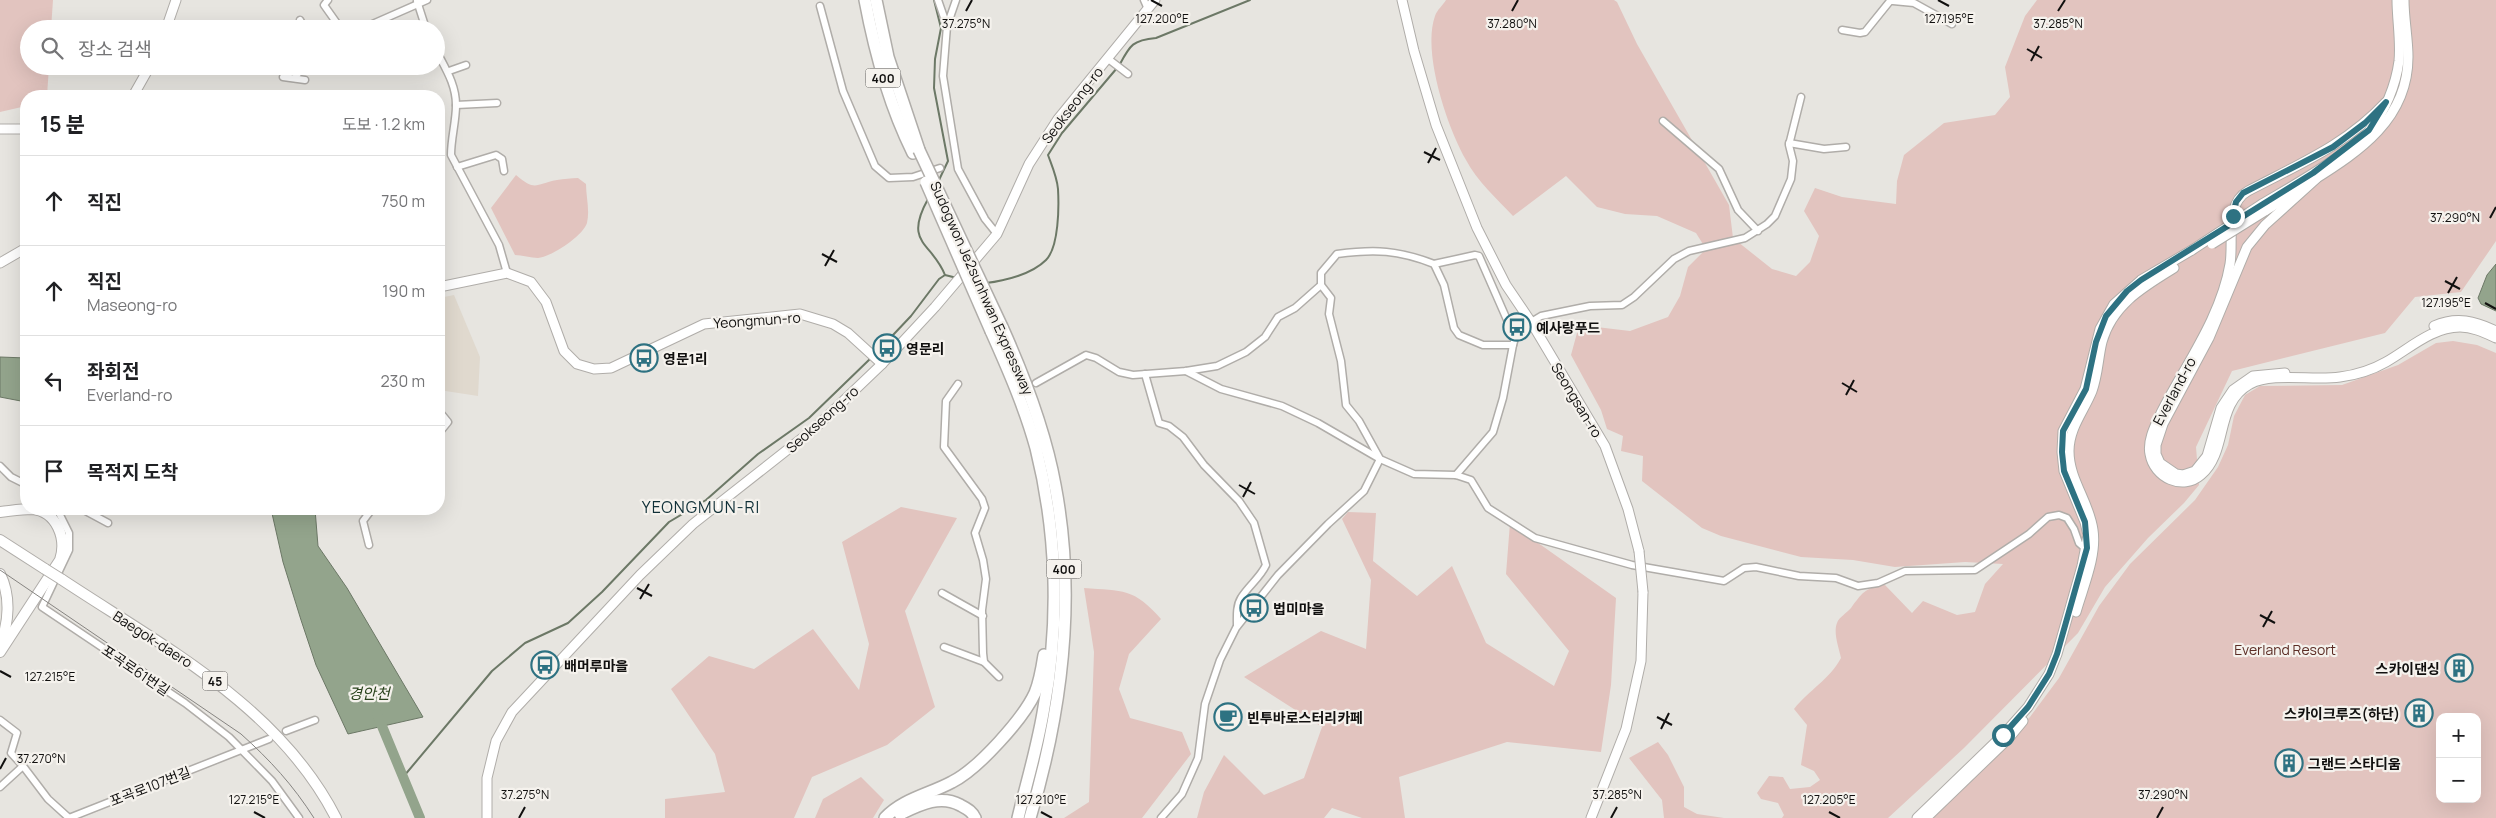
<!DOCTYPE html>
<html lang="ko">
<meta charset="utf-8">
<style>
body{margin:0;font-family:Manrope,"Noto Sans KR",sans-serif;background:#f2f2f2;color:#202124}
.controls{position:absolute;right:15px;bottom:15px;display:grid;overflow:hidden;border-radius:10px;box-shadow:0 5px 20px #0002}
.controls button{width:45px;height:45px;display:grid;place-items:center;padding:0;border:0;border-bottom:1px solid #e0e0e0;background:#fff;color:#202124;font:25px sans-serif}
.stop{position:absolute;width:15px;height:15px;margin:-11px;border:4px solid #2e7282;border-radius:50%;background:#fff}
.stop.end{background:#2e7282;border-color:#fff;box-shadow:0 1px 5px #0008}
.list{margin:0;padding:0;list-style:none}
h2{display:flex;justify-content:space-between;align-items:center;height:65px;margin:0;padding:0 20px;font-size:21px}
h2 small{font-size:16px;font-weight:400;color:#757577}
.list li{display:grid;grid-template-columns:32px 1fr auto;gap:15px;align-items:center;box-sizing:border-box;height:90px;padding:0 20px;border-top:1px solid #e0e0e0}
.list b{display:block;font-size:19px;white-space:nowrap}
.list p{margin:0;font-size:16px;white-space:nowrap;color:#757577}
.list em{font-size:16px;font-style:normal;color:#757577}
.icon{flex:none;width:28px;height:28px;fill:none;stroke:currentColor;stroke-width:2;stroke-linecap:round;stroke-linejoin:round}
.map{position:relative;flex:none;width:2496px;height:818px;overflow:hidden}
.search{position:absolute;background:#fff;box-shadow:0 5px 20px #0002;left:20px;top:20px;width:425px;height:55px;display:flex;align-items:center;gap:12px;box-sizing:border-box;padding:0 18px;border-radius:28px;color:#757577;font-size:19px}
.panel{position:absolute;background:#fff;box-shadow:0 5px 20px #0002;left:20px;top:90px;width:425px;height:425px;border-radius:20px}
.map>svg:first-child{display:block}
</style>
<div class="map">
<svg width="2496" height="818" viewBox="0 0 2496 818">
<rect width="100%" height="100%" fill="#e7e5e0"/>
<polygon fill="#e0d9ce" points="454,295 480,357 478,396 439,390 439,298"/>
<g fill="#e2c4bf" fill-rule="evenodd">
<polygon points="0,0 53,0 51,29 29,29 29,66 49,66 47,96 26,96 26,106 0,112"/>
<path d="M1446,0h168l3,2 20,42 92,161 4,33 39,31 24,7 14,-14 9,-26 -15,-25 11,-23 27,9 54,7 1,-23 7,-26 40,-32 51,-8 15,-18 -5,-30 20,-51 12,-16h459v241l-35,51 -46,5 -30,36 -153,38 -36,76 3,38 -15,18 -36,35 -43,49 -27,46 -114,115 -76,70h-106l2,-3 -6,-12 -17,-4 -4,-6 12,-17 14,1 7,12 20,-2 10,-7 -6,-9 -13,-6 6,-40 -13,-16c16,-20 35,-29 47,-51 -2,-10 -8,-25 -4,-35 2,-6 10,-10 14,-15 11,-15 13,-19 33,-24l28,29 11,-12 34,14 18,-3 10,-28 18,-20 -38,-2 -70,5 -42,-7 -52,-3 -80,-21 -19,-8 -60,-47 1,-25 -22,-5 2,-15 -16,-7 -6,-19 -30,-55 6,-22 11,-7 42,5 38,-14 12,-21 8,-29 18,-18 -10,-16 -39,-17 -32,-2 -28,-7 -31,-31 -53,40c-16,-17 -36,-35 -47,-56 -19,-33 -44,-108 -31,-144 2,-6 8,-11 11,-16z"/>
<path d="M516,175c20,17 19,9 41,5 7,-1 14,-2 21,-2l8,6c0,13 4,26 1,39 -4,13 -36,34 -49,35 -7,0 -16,-3 -23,-3l-24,-47z"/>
<path d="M2453,341l24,4 19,8v465h-567l101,-101 29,-39 40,-72 31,-42 65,-64 23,-33 10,-22 6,-29 11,-21 15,-9 82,-1 56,-20 38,-22zM2440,717h37v82h-37z"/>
<polygon points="901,507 957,518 905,611 935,707 887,745 812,777 794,818 665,818 665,799 725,792 715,754 671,689 709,656 754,669 813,629 859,690 869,644 842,542"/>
<polygon points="1348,512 1376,513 1373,561 1417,596 1452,566 1486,643 1554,686 1569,651 1506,574 1510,523 1616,598 1611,685 1601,752 1507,742 1399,777 1405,818 1362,818 1332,808 1324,818 1197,818 1204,792 1224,755 1264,795 1304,778 1322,727 1244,677 1321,631 1366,649 1371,580 1342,519"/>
<path d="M1084,588c39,3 50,0 77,31l-32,35 -10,35 11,29 52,14 9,22 -49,64h-78l25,-16 5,-150z"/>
<polygon points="1658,742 1668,755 1684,787 1684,807 1697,814 1724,818 1664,818 1662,800 1629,758"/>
<polygon points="861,777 884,800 873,818 815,818 823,799"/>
</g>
<g fill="#93a48c" stroke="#6c7866">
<polygon points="2496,264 2496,311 2481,304 2478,298 2487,275"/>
<polygon points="0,357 26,358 26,402 0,397"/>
<polygon points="271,509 315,509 318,546 347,588 423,717 348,734 316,665 301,620 283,562"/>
</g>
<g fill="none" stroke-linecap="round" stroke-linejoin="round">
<g stroke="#6c7866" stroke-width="2">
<polyline points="934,0 941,28 935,59 934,88 948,161 939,180"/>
<path d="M1120,64c10,-19 13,-24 36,-26l94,-38"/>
<path d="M928,199c-25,45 4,43 17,76"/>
<path d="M986,283c19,-2 46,-9 60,-23 13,-13 13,-54 12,-71 -1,-12 -6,-23 -10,-34l14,-22 55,-65"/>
<polyline points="875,354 911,316 939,279 945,275 957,278"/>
<polyline points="404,776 492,671 525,643 568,623 602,592 669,522 706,500 758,454 809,418 872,357"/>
</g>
<polyline stroke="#93a48c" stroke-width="10" points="377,714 420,818"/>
<g stroke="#b0ada9" stroke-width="9">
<g id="street">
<polyline points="328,0 324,5 341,29"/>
<polyline points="938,0 947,26 943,76 958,169 985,219 997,234"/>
<polyline points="1144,0 1148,9"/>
<polyline points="417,1 426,29"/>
<polyline points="820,6 843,91 875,166 889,178 913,177 940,168"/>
<polyline points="300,20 305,29"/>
<polyline points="947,26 956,0"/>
<polyline points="361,29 427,0"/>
<polyline points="1842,30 1860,33 1865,32 1890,1 1893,1 1914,3 1952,24"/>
<path d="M436,50c9,18 20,34 20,55 0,17 -5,33 -5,50l48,90 8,28"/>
<polyline points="1107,58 1128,74"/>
<polyline points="416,68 424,66"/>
<polyline points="449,71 466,65"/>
<polyline points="283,77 305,80"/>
<polyline points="295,78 303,66"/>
<polyline points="456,105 497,103"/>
<polyline points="1663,121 1719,169 1738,210 1758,231"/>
<polyline points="1789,143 1824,149 1846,147"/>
<polyline points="457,167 496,155 502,159 504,171"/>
<polyline points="1434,264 1475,255 1479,256 1515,338"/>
<path d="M1531,322l-16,16 -2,7h-30l-24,-10 -5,-7 -10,-43 -10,-21c-36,-14 -59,-15 -97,-10l-16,19v12l10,13 -2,16 12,47 5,44 13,16 21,38 34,15 42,1 15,5 17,28 47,30 97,27 92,16 20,-13 12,-1 43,9 37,2 22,8 20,-3 27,-12 70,-1 54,-36 19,-17 11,-2 8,3 7,11 5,14 7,6"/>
<polyline points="1531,322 1541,316 1590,306 1622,305 1634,297 1674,259 1689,251 1745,238 1767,224 1775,216 1791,179 1793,161 1789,145 1801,97"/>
<path d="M1145,374l14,49 10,3 14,11 21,28 35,36 15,22 12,42c-6,13 -18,21 -25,33 -5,8 -4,19 -4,28"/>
<polyline points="1036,383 1086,355 1096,358 1119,372 1133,375 1186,371 1217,366 1246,352 1265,337 1278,317 1295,308 1321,285"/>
<polyline points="958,384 946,401 944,447 982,499 985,508 975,533 983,560 986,579 982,610 983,653 984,662 999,677"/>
<polyline points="439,411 448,422 439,433"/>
<polyline points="0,466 11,477 25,484 26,488"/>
<polyline points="1456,475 1493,432 1503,398 1513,345"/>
<polyline points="57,509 69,533 69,550 42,607 185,703 229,737 272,781 299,818"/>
<polyline points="82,509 108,523"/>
<polyline points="369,545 363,521 372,509"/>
<polyline points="942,593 983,616"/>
<polyline points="944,647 984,662"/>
<polyline points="0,720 17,733 11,753 23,766"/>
<polyline points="286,731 315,720"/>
<polyline points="0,787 23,766 48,799 69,818 269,739"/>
<polyline points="1161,818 1182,794 1198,758 1205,704 1220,660 1236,628 1278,575 1328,524 1364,491 1380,459 1318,423 1282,406 1221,389 1186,371"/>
</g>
</g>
<g stroke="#b0ada9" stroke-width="11">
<g id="secondary">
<polyline points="1402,0 1414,51 1436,125 1477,228 1506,285 1531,322 1605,446 1628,509 1639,551"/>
<polyline points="166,29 176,0"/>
<polyline points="133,96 150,66"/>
<path d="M2386,102c-40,43 -87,62 -138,89 -24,13 -14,50 -18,73 -9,53 -44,100 -68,147 -6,13 -15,29 -12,43 4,24 33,37 51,21 28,-24 13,-71 49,-91 23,-12 63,-3 90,-7 16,-2 32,-7 46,-15 23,-13 46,-35 74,-35 13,0 25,6 36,11"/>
<polyline points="0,129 26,129"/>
<path d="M2312,181c48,-30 96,-62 96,-124 0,-19 -4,-38 -4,-57"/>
<path d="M2262,204c32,-19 81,-46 107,-73 16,-18 27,-47 30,-70 2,-20 -2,-41 -2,-61"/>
<polyline points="2265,211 2301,188"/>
<polyline points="0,263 26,248"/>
<polyline points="439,287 507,273 531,282 546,302 564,351 577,364 594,369 611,368 704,324 800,314 833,324 848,333 882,364"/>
<path d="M2434,326c23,-10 41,-5 62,5"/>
<polyline points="2285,373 2253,376 2233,390 2221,408 2207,456 2195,471 2183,475 2176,474 2160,463 2156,454 2156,445 2163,424 2209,338 2247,247 2265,225 2316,179"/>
<path d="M2076,612c7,-25 21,-56 17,-82 -4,-29 -24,-50 -24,-79 0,-23 15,-40 23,-60 6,-16 6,-33 10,-49 10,-37 41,-55 72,-74"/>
<polyline points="487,818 487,778 496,741 512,712 640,575 693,524 815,428 882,364 935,307 997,234 1029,164 1058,119 1155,0"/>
<polyline points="1591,818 1626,729 1641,661 1643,592"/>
<polyline points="1917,818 2003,735 2028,707 2049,674 2057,654 2082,566 2088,535 2085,522 2064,471 2062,452 2063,431 2085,389 2100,329 2114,304 2141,280 2192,250"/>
<polyline points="1926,818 2008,739 2023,721"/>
</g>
</g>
<g stroke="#b0ada9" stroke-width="12">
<g id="primary">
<path d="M0,512c10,-1 21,-3 32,-3 25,2 35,30 28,51l-60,92"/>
<polyline points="0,540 45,569"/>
<path d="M0,574c11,22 9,49 0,71"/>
<path d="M61,579c101,67 218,127 275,239"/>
</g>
</g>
<g stroke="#b0ada9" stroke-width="14">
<g id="highway">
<path d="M865,0c10,53 24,105 48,153"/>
<polyline points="876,0 888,57 919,150"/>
<path d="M1002,327c23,51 43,103 53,158 21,110 7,226 -25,333"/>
<path d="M991,331c17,38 34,77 45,117 21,84 24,174 8,259 -6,38 -17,74 -26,111"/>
<path d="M900,814c19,-9 40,-20 60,-9 7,4 12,6 15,13"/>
<path d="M885,818c17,-19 45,-24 67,-36 26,-13 71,-63 83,-89 5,-12 7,-25 9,-38"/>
</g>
</g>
<use href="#street" stroke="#fff" stroke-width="6"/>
<use href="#secondary" stroke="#fff" stroke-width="9"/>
<use href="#primary" stroke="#fff" stroke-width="10"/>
<use href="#highway" stroke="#fff" stroke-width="11"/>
<path stroke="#868481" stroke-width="1" d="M0,570l241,164c29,26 52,51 73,84"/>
<g stroke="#b0ada9" stroke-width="11" stroke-linecap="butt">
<g id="secondary-bridge">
<polyline points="2212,244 2265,211"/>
<polyline points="2192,250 2262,204"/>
<polyline points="1639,551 1643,592"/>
</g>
</g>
<g stroke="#b0ada9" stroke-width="12" stroke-linecap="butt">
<polyline id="primary-bridge" points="45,569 61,579"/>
</g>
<g stroke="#b0ada9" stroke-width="14" stroke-linecap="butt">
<g id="highway-bridge">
<polyline points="919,150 1002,327"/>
<polyline points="926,182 991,331"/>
</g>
</g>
<use href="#secondary-bridge" stroke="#fff" stroke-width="9"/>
<use href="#primary-bridge" stroke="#fff" stroke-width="10"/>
<use href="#highway-bridge" stroke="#fff" stroke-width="11"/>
</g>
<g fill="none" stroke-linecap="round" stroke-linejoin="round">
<polyline stroke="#2e7282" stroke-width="6" points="2003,735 2028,707 2049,674 2057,654 2087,548 2085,522 2064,471 2062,452 2063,431 2086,389 2096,342 2106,316 2127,291 2141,280 2313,173 2369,130 2386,102 2365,123 2333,147 2243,193 2236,202 2233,216"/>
</g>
<path fill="none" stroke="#11100f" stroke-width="2" d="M1151,0l11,6M1938,0l11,6M966,11l6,-11M1512,11l6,-11M2058,11l7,-11M2027,49l15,9M2031,61l8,-15M1424,152l16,8M1428,163l8,-15M2490,218l6,-11M822,254l15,8M825,266l9,-16M2445,281l15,8M2448,293l9,-16M2485,303l11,6M1842,383l15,9M1846,395l8,-15M1239,485l16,9M1243,497l8,-15M637,588l15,8M640,599l9,-15M2260,615l15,8M2263,627l9,-16M0,671l11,6M1657,717l15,8M1661,729l8,-16M0,769l6,-11M254,812l11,6M1041,812l11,6M1829,812l11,6M519,818l6,-11M1611,818l6,-11M2157,818l6,-11"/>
<defs>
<g id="bus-ring" transform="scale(1.4375)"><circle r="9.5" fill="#f5f2ed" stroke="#2e7282" stroke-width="1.5"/><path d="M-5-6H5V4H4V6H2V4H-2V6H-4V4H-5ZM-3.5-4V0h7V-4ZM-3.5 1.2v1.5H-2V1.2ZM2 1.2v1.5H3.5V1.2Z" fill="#2e7282"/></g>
<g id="building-ring" transform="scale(1.4375)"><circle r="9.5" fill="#f5f2ed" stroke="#2e7282" stroke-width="1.5"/><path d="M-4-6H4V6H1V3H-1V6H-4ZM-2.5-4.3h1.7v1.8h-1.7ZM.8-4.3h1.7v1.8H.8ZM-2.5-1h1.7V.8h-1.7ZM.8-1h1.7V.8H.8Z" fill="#2e7282"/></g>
<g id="cafe-ring" transform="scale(1.4375)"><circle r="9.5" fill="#f5f2ed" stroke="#2e7282" stroke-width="1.5"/><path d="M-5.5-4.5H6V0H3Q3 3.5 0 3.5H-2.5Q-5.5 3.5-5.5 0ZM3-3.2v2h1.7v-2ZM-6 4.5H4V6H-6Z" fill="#2e7282"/></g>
</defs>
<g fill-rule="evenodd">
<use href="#bus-ring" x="1517" y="327"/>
<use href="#bus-ring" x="887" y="348"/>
<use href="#bus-ring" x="644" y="358"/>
<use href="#bus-ring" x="1254" y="608"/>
<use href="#bus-ring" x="545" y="665"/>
<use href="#building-ring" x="2459" y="668"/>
<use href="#building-ring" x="2419" y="713"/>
<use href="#cafe-ring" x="1228" y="717"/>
<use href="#building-ring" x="2289" y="763"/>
</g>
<g text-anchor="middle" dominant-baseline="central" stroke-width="4.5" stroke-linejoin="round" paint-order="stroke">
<g fill="#f5f2ed" stroke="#555452" stroke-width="1">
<rect x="865.5" y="68.5" width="35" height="19" rx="4"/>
<rect x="1046.5" y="559.5" width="35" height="19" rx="4"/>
<rect x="202.5" y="671.5" width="25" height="19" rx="4"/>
</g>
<g font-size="12" font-weight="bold" fill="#11100f">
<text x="883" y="78">400</text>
<text x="1064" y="569">400</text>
<text x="215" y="681">45</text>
</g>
<g font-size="14" fill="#11100f" stroke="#f5f2ed">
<text transform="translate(1072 105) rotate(-53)">Seokseong-ro</text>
<text transform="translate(982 288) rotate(66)">Sudogwon Je2sunhwan Expressway</text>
<text transform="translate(757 320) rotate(-4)">Yeongmun-ro</text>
<text transform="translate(2174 391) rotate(-62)">Everland-ro</text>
<text transform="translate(1577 400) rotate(59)">Seongsan-ro</text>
<text transform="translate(822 419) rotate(-42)">Seokseong-ro</text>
<text transform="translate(153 639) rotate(33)">Baegok-daero</text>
<text transform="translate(136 670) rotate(34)">포곡로61번길</text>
<text transform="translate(150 786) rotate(-21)">포곡로107번길</text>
</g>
<g font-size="14" font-weight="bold" fill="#11100f" stroke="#f5f2ed" text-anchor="start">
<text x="1536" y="327">예사랑푸드</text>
<text x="906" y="348">영문리</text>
<text x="663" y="358">영문1리</text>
<text x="1273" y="608">법미마을</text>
<text x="564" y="665">배머루마을</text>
<text x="2440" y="668" text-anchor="end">스카이댄싱</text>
<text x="2400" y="713" text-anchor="end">스카이크루즈(하단)</text>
<text x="1247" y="717">빈투바로스터리카페</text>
<text x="2308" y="763">그랜드 스타디움</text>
</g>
<g font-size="14" fill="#5c2d25" stroke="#f5f2ed">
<text x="2285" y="649">Everland Resort</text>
</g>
<g font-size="15" font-style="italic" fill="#29431c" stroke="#f5f2ed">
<text x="369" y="693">경안천</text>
</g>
<g font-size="16" letter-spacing="1" fill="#103038" stroke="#f5f2ed">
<text x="701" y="507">YEONGMUN-RI</text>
</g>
</g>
<g font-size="12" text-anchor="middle" fill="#11100f" stroke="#f5f2ed" stroke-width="4.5" stroke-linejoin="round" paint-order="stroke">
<text x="1949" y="23">127.195°E</text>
<text x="1162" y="23">127.200°E</text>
<text x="966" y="28">37.275°N</text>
<text x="1512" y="28">37.280°N</text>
<text x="2058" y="28">37.285°N</text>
<text x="2455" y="222">37.290°N</text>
<text x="2446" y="307">127.195°E</text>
<text x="50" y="681">127.215°E</text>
<text x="41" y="763">37.270°N</text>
<text x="525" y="799">37.275°N</text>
<text x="1617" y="799">37.285°N</text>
<text x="2163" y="799">37.290°N</text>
<text x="254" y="804">127.215°E</text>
<text x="1041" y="804">127.210°E</text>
<text x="1829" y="804">127.205°E</text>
</g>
</svg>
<div class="controls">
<button>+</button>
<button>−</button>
</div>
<div class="stop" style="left:2003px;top:735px"></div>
<div class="stop end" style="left:2233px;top:216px"></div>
<div class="search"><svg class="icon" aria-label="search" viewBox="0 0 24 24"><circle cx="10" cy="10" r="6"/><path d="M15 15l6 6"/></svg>장소 검색</div>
<section class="panel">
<h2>15 분<small>도보 · 1.2 km</small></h2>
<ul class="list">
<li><svg class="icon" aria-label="ahead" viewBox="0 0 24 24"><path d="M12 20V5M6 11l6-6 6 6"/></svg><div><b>직진</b></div><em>750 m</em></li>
<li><svg class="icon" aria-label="ahead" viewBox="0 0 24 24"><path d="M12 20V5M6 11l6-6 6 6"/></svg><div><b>직진</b><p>Maseong-ro</p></div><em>190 m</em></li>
<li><svg class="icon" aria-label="left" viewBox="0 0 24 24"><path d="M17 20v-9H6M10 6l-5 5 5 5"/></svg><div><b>좌회전</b><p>Everland-ro</p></div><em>230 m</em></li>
<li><svg class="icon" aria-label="arrive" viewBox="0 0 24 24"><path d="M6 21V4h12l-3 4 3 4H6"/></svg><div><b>목적지 도착</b></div></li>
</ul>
</section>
</div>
